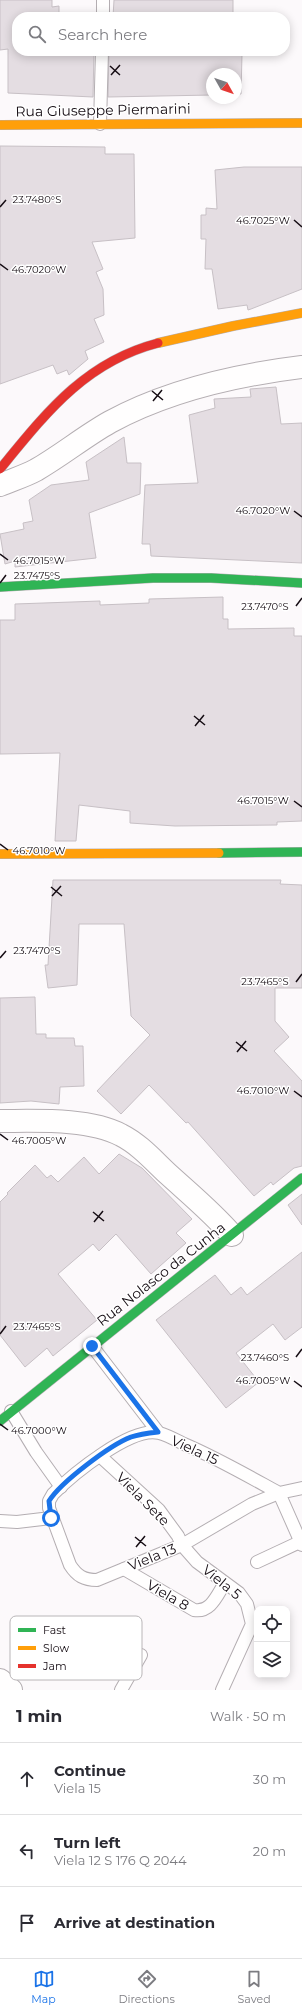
<!DOCTYPE html>
<meta charset="utf-8">
<style>
body{margin:0;font-family:Montserrat,sans-serif;background:#f2f2f3;color:#2b2b33}
.controls{position:absolute;right:12px;bottom:12px;display:grid;overflow:hidden;border-radius:8px;box-shadow:0 2px 10px #0003}
.controls button{width:36px;height:36px;display:grid;place-items:center;padding:0;border:0;border-bottom:1px solid #e1e1e2;background:#fff;color:#2b2b33;font:20px sans-serif}
.compass{position:absolute;left:206px;top:68px;width:36px;height:36px;border-radius:50%;background:#fff;box-shadow:0 2px 10px #0003;rotate:130deg}
.stop{position:absolute;width:12px;height:12px;margin:-9px;border:3px solid #1a73e8;border-radius:50%;background:#fff}
.stop.end{background:#1a73e8;border-color:#fff;box-shadow:0 1px 4px #0008}
.list{margin:0;padding:0;list-style:none}
h2{display:flex;justify-content:space-between;align-items:center;height:52px;margin:0;padding:0 16px;font-size:17px}
h2 small{font-size:13px;font-weight:400;color:#7c7c81}
.list li{display:grid;grid-template-columns:26px 1fr auto;gap:12px;align-items:center;box-sizing:border-box;height:72px;padding:0 16px;border-top:1px solid #e1e1e2}
.list b{display:block;font-size:15px;white-space:nowrap}
.list p{margin:0;font-size:13px;white-space:nowrap;color:#7c7c81}
.list em{font-size:13px;font-style:normal;color:#7c7c81}
.icon{flex:none;width:22px;height:22px;fill:none;stroke:currentColor;stroke-width:2;stroke-linecap:round;stroke-linejoin:round}
.map{position:relative;flex:none;width:302px;height:1690px;overflow:hidden}
.search{position:absolute;background:#fff;box-shadow:0 2px 10px #0003;left:12px;right:12px;top:12px;height:44px;display:flex;align-items:center;gap:10px;box-sizing:border-box;padding:0 14px;border-radius:16px;color:#7c7c81;font-size:15px}
.sheet{height:268px;background:#fff}
nav{display:flex;justify-content:space-around;align-items:center;box-sizing:border-box;height:56px;border-top:1px solid #e1e1e2;background:#fff;font-size:11px;color:#7c7c81}
nav a{display:grid;justify-items:center;gap:2px}
nav .on{color:#1a73e8}
.map>svg:first-child{display:block}
</style>
<div class="map">
<svg width="302" height="1690" viewBox="0 0 302 1690">
<rect width="100%" height="100%" fill="#fcf9fb"/>
<g fill="#e4dde2" stroke="#c7c0c5">
<polygon points="0,0 52,0 52,7 59,6 59,17 17,17 17,51 94,51 93,97 8,93 8,49 0,50"/>
<polygon points="114,0 233,0 233,16 239,17 113,17"/>
<polygon points="109,51 238,51 238,54 242,54 241,94 236,94 236,74 212,74 212,95 108,97"/>
<polygon points="0,146 105,147 105,154 134,154 135,238 92,242 103,269 96,272 103,289 104,315 94,319 104,342 85,351 88,359 69,375 67,370 57,374 53,365 0,384"/>
<polygon points="244,167 302,167 302,289 251,309 248,310 247,305 218,309 212,269 205,269 206,239 201,239 201,215 206,215 206,208 217,209 215,170"/>
<polygon points="276,387 281,424 302,423 302,563 151,556 150,544 142,544 145,485 198,483 189,415 215,408 214,399 251,397 250,389"/>
<polygon points="124,437 127,463 141,463 140,494 89,513 96,558 15,567 15,561 5,564 0,534 24,529 23,523 33,521 29,500 51,485 89,480 86,462"/>
<polygon points="223,597 223,619 228,619 228,629 294,628 294,636 302,636 302,821 277,822 277,825 175,826 130,823 130,811 79,805 76,841 55,841 60,753 0,754 0,620 15,620 15,604 100,601 100,605 149,603 149,599"/>
<polygon points="53,880 281,880 280,884 302,885 302,988 275,988 275,1021 289,1037 274,1051 302,1081 302,1166 294,1168 273,1185 271,1182 254,1196 188,1122 186,1123 149,1085 121,1114 97,1091 150,1035 131,1016 124,924 79,924 77,985 48,988 45,965 48,965"/>
<polygon points="35,997 36,1034 46,1034 46,1038 74,1038 75,1046 83,1046 84,1086 60,1087 59,1104 31,1101 0,1103 0,998"/>
<polygon points="119,1154 142,1168 192,1219 176,1233 186,1243 151,1274 116,1234 99,1251 93,1244 58,1274 97,1320 53,1356 47,1348 25,1367 0,1335 0,1202 8,1194 7,1193 35,1165 47,1178 51,1175 58,1182 84,1157 99,1174"/>
<polygon points="302,1194 302,1225 288,1205"/>
<polygon points="302,1252 302,1327 285,1340 273,1324 236,1353 259,1382 226,1408 156,1320 215,1275 231,1295 241,1287 247,1295"/>
</g>
<g fill="none" stroke-linecap="round" stroke-linejoin="round">
<g stroke="#b4aeb2" stroke-width="14">
<g id="lane">
<polyline points="103,17 103,0"/>
<polyline points="100,124 102,51"/>
<polyline points="92,1346 158,1432"/>
<polyline points="11,1411 36,1452 61,1487"/>
<polyline points="100,1456 159,1510 178,1536 182,1545 197,1562 239,1593 247,1604 252,1624 222,1690"/>
<path d="M279,1493c-31,-17 -62,-35 -95,-49 -8,-4 -17,-9 -25,-11 -28,-7 -87,42 -106,61l-4,7v7l21,57c7,11 14,15 27,15l85,-35 70,-41 27,-11 23,-5"/>
<polyline points="279,1493 302,1545"/>
<polyline points="0,1521 17,1522 51,1518"/>
<polyline points="257,1562 302,1541"/>
<path d="M124,1569l70,41c17,3 23,-15 31,-27"/>
<polyline points="121,1690 141,1655"/>
</g>
</g>
<g stroke="#b4aeb2" stroke-width="24">
<g id="street">
<path d="M0,485c12,-5 25,-9 36,-15 26,-15 49,-34 74,-48 59,-32 126,-47 192,-55"/>
<path d="M0,1121c36,0 89,-3 121,14 18,9 32,25 47,39 22,20 44,38 64,61"/>
<polyline points="0,1680 11,1690"/>
</g>
</g>
<g stroke="#b4aeb2" stroke-width="10">
<g id="fast">
<polyline points="0,587 153,578 211,578 302,583"/>
<polyline points="219,853 302,852"/>
<polyline points="0,1421 302,1178"/>
</g>
</g>
<g stroke="#b4aeb2" stroke-width="10">
<g id="slow">
<polyline points="0,125 302,123"/>
<polyline points="158,343 233,326 302,313"/>
<polyline points="0,854 219,853"/>
</g>
</g>
<g stroke="#b4aeb2" stroke-width="10">
<path id="jam" d="M0,469c46,-56 85,-107 158,-126"/>
</g>
<use href="#lane" stroke="#fffefe" stroke-width="12"/>
<use href="#street" stroke="#fffefe" stroke-width="22"/>
<use href="#fast" stroke="#30b455" stroke-width="9"/>
<use href="#slow" stroke="#ff9f0a" stroke-width="9"/>
<use href="#jam" stroke="#e5322d" stroke-width="9"/>
</g>
<g fill="none" stroke-linecap="round" stroke-linejoin="round">
<path stroke="#1a73e8" stroke-width="5" d="M51,1518l-2,-17c12,-19 61,-56 82,-64 9,-3 18,-4 27,-5l-66,-86"/>
</g>
<path fill="none" stroke="#160d14" stroke-width="1.5" d="M110,66l10,9M111,75l9,-10M0,207l6,-7M294,220l8,7M0,264l8,6M152,391l11,9M153,401l9,-11M294,511l8,6M0,554l8,6M0,583l6,-8M296,606l6,-8M194,716l11,9M195,726l9,-11M294,801l8,6M0,844l8,6M51,887l11,9M52,896l9,-10M0,958l6,-7M296,982l6,-8M236,1042l11,9M237,1052l9,-11M294,1091l8,6M0,1134l8,6M93,1212l11,9M94,1222l9,-11M0,1334l6,-8M296,1357l6,-8M294,1381l8,6M0,1424l8,6M135,1537l11,9M136,1547l9,-11"/>
<g text-anchor="middle" dominant-baseline="central" stroke-width="3" stroke-linejoin="round" paint-order="stroke">
<g font-size="14" fill="#160d14" stroke="#fff">
<text transform="translate(103 110) rotate(-1)">Rua Giuseppe Piermarini</text>
<text transform="translate(161 1274) rotate(-38)">Rua Nolasco da Cunha</text>
<text transform="translate(195 1450) rotate(25)">Viela 15</text>
<text transform="translate(143 1499) rotate(45)">Viela Sete</text>
<text transform="translate(152 1557) rotate(-22)">Viela 13</text>
<text transform="translate(222 1582) rotate(39)">Viela 5</text>
<text transform="translate(168 1595) rotate(30)">Viela 8</text>
</g>
</g>
<rect x="10" y="1616" width="132" height="64" rx="6" fill="#fff" stroke="#b9b6b8" stroke-width="1"/>
<rect x="18" y="1628" width="18" height="4" fill="#30b455"/>
<rect x="18" y="1646" width="18" height="4" fill="#ff9f0a"/>
<rect x="18" y="1664" width="18" height="4" fill="#e5322d"/>
<g font-size="11" fill="#160d14">
<text x="43" y="1634">Fast</text>
<text x="43" y="1652">Slow</text>
<text x="43" y="1670">Jam</text>
</g>
<g font-size="10" text-anchor="middle" fill="#160d14" stroke="#fff" stroke-width="3" stroke-linejoin="round" paint-order="stroke">
<text x="37" y="203">23.7480°S</text>
<text x="263" y="224">46.7025°W</text>
<text x="39" y="273">46.7020°W</text>
<text x="263" y="514">46.7020°W</text>
<text x="39" y="564">46.7015°W</text>
<text x="37" y="579">23.7475°S</text>
<text x="265" y="610">23.7470°S</text>
<text x="263" y="804">46.7015°W</text>
<text x="39" y="854">46.7010°W</text>
<text x="37" y="954">23.7470°S</text>
<text x="265" y="985">23.7465°S</text>
<text x="263" y="1094">46.7010°W</text>
<text x="39" y="1144">46.7005°W</text>
<text x="37" y="1330">23.7465°S</text>
<text x="265" y="1361">23.7460°S</text>
<text x="263" y="1384">46.7005°W</text>
<text x="39" y="1434">46.7000°W</text>
</g>
</svg>
<div class="controls">
<button><svg class="icon" aria-label="locate" viewBox="0 0 24 24"><circle cx="12" cy="12" r="6"/><path d="M12 2v4M12 18v4M2 12h4M18 12h4"/></svg></button>
<button><svg class="icon" aria-label="layers" viewBox="0 0 24 24"><path d="M12 4l9 5-9 5-9-5zM3 14l9 5 9-5"/></svg></button>
</div>
<svg class="compass" viewBox="-18 -18 36 36"><path d="M0-13l5 13h-10z" fill="#e53935"/><path d="M0 13l5-13h-10z" fill="#7c7c81"/></svg>
<div class="stop" style="left:51px;top:1518px"></div>
<div class="stop end" style="left:92px;top:1346px"></div>
<div class="search"><svg class="icon" aria-label="search" viewBox="0 0 24 24"><circle cx="10" cy="10" r="6"/><path d="M15 15l6 6"/></svg>Search here</div>
</div>
<section class="sheet">
<h2>1 min<small>Walk · 50 m</small></h2>
<ul class="list">
<li><svg class="icon" aria-label="ahead" viewBox="0 0 24 24"><path d="M12 20V5M6 11l6-6 6 6"/></svg><div><b>Continue</b><p>Viela 15</p></div><em>30 m</em></li>
<li><svg class="icon" aria-label="left" viewBox="0 0 24 24"><path d="M17 20v-9H6M10 6l-5 5 5 5"/></svg><div><b>Turn left</b><p>Viela 12 S 176 Q 2044</p></div><em>20 m</em></li>
<li><svg class="icon" aria-label="arrive" viewBox="0 0 24 24"><path d="M6 21V4h12l-3 4 3 4H6"/></svg><div><b>Arrive at destination</b></div></li>
</ul>
</section>
<nav>
<a class="on"><svg class="icon" aria-label="map" viewBox="0 0 24 24"><path d="M3 6l6-2 6 2 6-2v14l-6 2-6-2-6 2zM9 4v14M15 6v14"/></svg>Map</a>
<a><svg class="icon" aria-label="directions" viewBox="0 0 24 24"><path d="M12 3l9 9-9 9-9-9zM9 14v-3h6M13 9l2 2-2 2"/></svg>Directions</a>
<a><svg class="icon" aria-label="saved" viewBox="0 0 24 24"><path d="M7 4h10v16l-5-4-5 4z"/></svg>Saved</a>
</nav>
